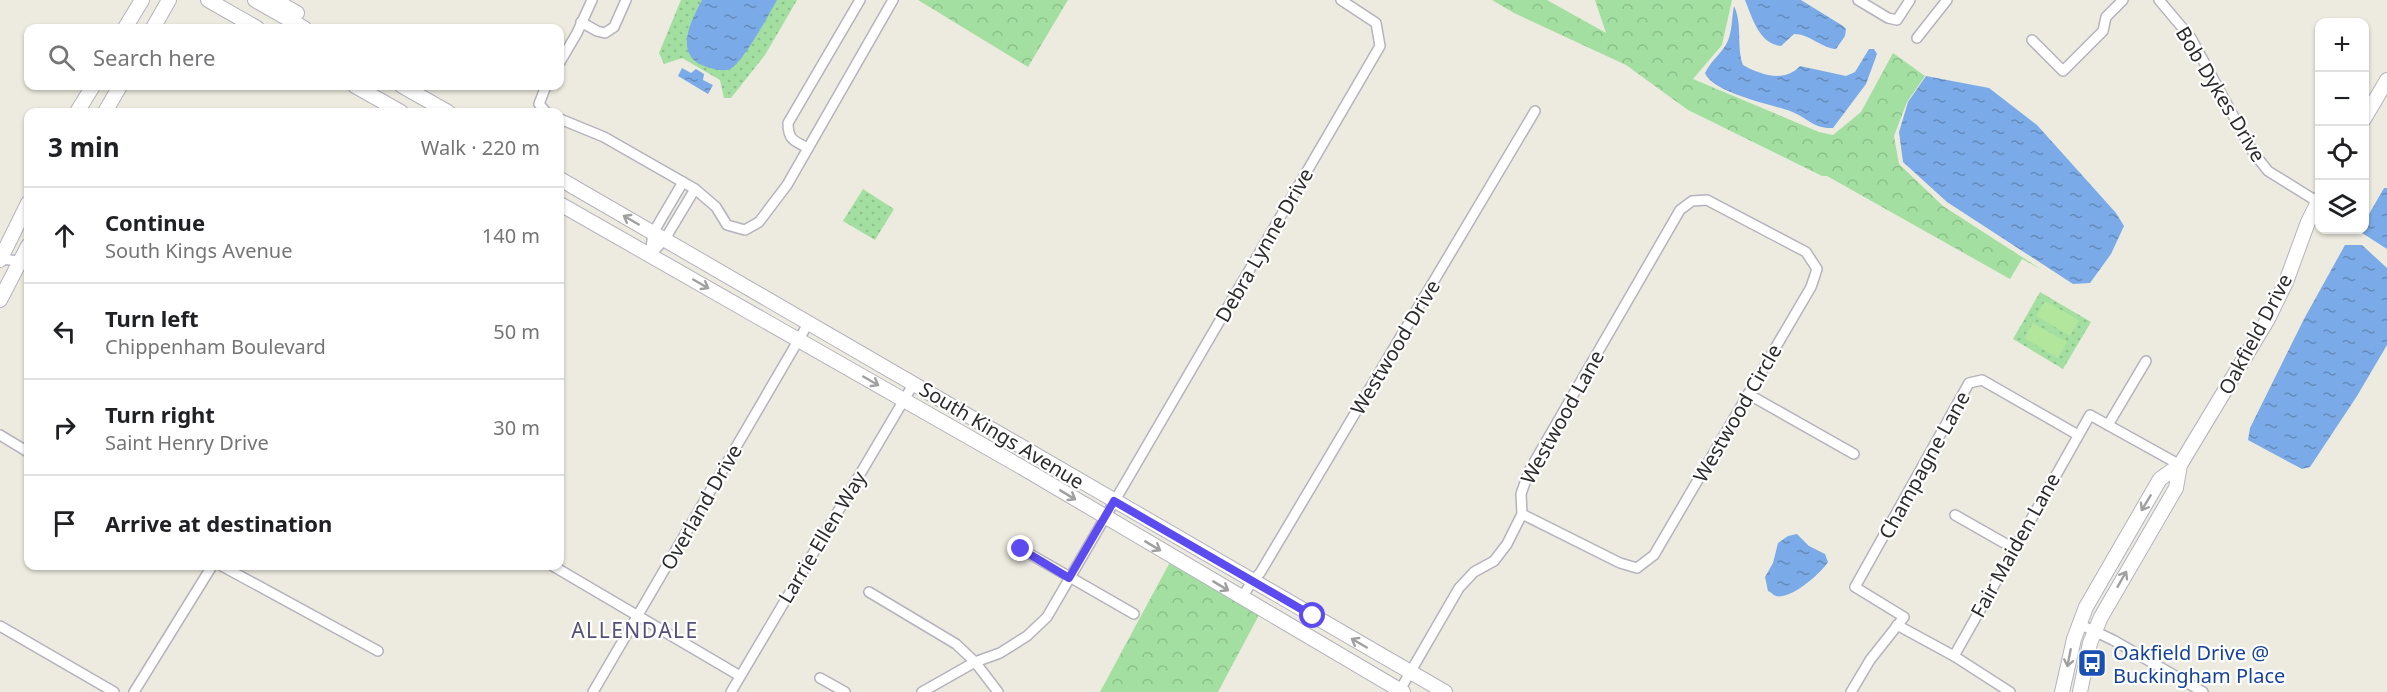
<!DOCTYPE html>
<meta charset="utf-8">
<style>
body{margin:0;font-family:"Noto Sans",sans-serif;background:#f6f6f6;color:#202124}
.controls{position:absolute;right:18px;top:18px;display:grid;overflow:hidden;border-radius:12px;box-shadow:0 2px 4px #0004}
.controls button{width:54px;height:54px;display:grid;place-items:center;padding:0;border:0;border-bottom:2px solid #e0e0e0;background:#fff;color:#202124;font:30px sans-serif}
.stop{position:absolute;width:18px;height:18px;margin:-14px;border:4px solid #5c4bee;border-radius:50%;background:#fff}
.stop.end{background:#5c4bee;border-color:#fff;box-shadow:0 2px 6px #0008}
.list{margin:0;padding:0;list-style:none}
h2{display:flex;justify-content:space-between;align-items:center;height:78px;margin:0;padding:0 24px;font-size:26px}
h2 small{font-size:20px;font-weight:400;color:#757577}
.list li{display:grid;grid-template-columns:39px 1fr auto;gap:18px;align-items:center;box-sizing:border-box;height:96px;padding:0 24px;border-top:2px solid #e0e0e0}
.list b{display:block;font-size:22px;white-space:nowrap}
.list p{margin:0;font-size:20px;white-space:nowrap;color:#757577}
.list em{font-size:20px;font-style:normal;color:#757577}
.icon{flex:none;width:33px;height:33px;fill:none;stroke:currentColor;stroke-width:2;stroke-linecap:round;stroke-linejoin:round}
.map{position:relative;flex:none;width:2387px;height:692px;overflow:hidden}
.search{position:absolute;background:#fff;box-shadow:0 2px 4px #0004;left:24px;top:24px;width:540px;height:66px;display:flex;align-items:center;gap:15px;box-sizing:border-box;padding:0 21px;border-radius:12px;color:#757577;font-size:22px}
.panel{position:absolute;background:#fff;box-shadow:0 2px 4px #0004;left:24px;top:108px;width:540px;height:462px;border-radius:12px}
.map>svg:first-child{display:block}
</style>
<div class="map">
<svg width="2387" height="692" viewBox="0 0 2387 692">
<defs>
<pattern id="forest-crowns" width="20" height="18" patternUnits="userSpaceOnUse" patternTransform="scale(1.5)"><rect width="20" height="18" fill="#a3dfa0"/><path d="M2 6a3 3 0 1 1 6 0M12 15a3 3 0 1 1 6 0" fill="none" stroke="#8cc08a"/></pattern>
<pattern id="park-dots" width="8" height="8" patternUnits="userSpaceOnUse" patternTransform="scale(1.5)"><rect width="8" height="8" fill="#a3dfa0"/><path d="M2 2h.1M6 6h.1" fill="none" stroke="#8cc08a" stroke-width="1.8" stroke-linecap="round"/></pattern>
<pattern id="water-ripples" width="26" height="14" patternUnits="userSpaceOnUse" patternTransform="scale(1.5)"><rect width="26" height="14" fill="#7aaae7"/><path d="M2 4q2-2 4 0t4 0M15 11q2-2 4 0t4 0" fill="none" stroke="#648bbb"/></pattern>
</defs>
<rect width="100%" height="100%" fill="#edebdf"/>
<g fill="url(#forest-crowns)">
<polygon points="918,0 1068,0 1028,67"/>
<polygon points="1492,0 1547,0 1606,33 1595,0 1732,0 1722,45 1693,79 1819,132 1833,135 1861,112 1893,53 1925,76 1907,102 1894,136 1899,164 1943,206 2042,270 2022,259 2010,279 1827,176 1822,176 1688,110 1626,65 1514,13"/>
<polygon points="1170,562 1259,615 1218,692 1100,692"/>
</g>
<g fill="url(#park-dots)">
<polygon points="681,0 797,0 765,55 731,98 724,98 720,80 682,58 664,64 659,53"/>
<polygon points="863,189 894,209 875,240 843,221"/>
<polygon points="2040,292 2091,322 2063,369 2013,339"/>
</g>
<g fill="#b1e69c">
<polygon points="2045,301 2079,320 2070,336 2036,316"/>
<polygon points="2033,323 2067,342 2058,358 2024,338"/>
</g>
<g fill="url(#water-ripples)">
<path d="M702,0h75c-8,14 -34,63 -47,69 -7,3 -16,0 -23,-2 -35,-11 -16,-46 -5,-67z"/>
<path d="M1745,0h56l42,26 3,3 -1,7 -9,13c-15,-1 -26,-15 -42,-15l-13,12c-22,-2 -29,-29 -36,-46z"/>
<path d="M1734,6c9,19 2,40 9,59 18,10 41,18 57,1l46,10 9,-4 14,-23h5l3,5 -11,30 -33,44c-20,1 -26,-11 -43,-17 -20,-7 -77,-18 -85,-38 5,-10 12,-16 18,-24 10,-12 8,-28 11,-43z"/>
<polygon points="682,68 691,73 696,69 704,74 703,80 713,85 708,94 678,76"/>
<polygon points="1926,76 1989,88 2037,125 2116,213 2124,226 2111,254 2090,283 2073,284 1947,202 1903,162 1899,132 1908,102"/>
<polygon points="2384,188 2387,188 2387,249 2359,231 2364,230 2365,221"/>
<polygon points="2345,245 2362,245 2387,268 2387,345 2357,396 2310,467 2302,469 2248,440 2250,428 2304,319"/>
<path d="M1797,534l12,12 16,8 3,8c-7,11 -37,38 -52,34 -3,-1 -5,-4 -8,-5l-3,-14 8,-14 5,-20 10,-7z"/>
</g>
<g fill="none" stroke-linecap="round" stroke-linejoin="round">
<g stroke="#b4b3be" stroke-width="12">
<g id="street">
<polyline points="1858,0 1888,18 1897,20 1910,0"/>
<polyline points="2159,0 2191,38 2253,152 2268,171 2318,202"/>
<polyline points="581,22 597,31 605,33 614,27 626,0"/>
<polyline points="1917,38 1947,0"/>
<polyline points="2032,40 2063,71 2103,31 2106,17 2123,0"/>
<polyline points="560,62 577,33 592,0"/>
<polyline points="546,86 539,104 546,112"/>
<polyline points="560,119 604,137 695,189 716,207 727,225 745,230 759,222 787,185 893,0"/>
<path d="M808,148c-14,-7 -20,-8 -20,-25l72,-123"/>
<polyline points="650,255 653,233 683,182"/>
<polyline points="650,255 665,239 695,189"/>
<polyline points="0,259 20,261 28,266"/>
<polyline points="1748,394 1854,454"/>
<polyline points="2108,425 2146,361"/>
<polyline points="0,435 28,452"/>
<polyline points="1955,515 2013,548"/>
<polyline points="1021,549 1134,614"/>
<polyline points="222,566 378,651"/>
<polyline points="553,566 740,676"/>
<polyline points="869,592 956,644 975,662 998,692"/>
<polyline points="1242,598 1252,581 1260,573 1535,111"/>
<polyline points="2079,624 2113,640 2203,692"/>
<polyline points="1897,625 1954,656 2010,692"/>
<polyline points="0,626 114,692"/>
<polyline points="1954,656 2090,415 2180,465"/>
<polyline points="820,678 845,692"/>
<polyline points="1400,690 1459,588 1474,572 1494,561 1507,544 1522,514 1521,494 1529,471 1680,210 1692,201 1707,200 1806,252 1817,269 1811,287 1654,555 1637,568 1620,563 1522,514"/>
<polyline points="134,692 212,566"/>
<polyline points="593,692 809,322"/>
<polyline points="731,692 914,383"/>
<polyline points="922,692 975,662 1000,653 1027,636 1047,617 1380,46 1376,23 1341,0"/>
<polyline points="1851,692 1870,660 1904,617 1855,587 1969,383 1982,380 2078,435"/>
</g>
</g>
<g stroke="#b4b3be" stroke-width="16">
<g id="secondary">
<polyline points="208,0 257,28"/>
<polyline points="255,0 304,28"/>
<polyline points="274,0 297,13"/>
<polyline points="125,28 142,0"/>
<polyline points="153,28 169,0"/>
<polyline points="355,86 401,112"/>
<polyline points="402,86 448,112"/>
<polyline points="77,112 93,86"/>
<polyline points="105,112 120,86"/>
<polyline points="2364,119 2387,80"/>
<polyline points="560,179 1445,692"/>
<polyline points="560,204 1023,468 1403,692"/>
<polyline points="0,260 28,203"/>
<polyline points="0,300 28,246"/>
<polyline points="2062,692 2074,639 2086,607 2160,479 2180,465"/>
<polyline points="2080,692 2090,643 2101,617 2176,488 2180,465 2268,319 2286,282 2308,222 2320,198"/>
</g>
</g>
<use href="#street" stroke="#fff" stroke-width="9"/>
<use href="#secondary" stroke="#fff" stroke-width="14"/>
</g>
<defs><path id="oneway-shaft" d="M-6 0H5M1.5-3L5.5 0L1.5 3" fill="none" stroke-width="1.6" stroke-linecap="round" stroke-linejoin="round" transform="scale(1.5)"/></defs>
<g stroke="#a0a0a0">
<use href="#oneway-shaft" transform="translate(631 220) rotate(-150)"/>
<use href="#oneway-shaft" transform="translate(701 284) rotate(30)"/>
<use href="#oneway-shaft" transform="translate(871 381) rotate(30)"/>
<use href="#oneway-shaft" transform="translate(1068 495) rotate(31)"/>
<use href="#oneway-shaft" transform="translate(2146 503) rotate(121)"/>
<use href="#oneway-shaft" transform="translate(1153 546) rotate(31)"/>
<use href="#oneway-shaft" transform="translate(2122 579) rotate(-60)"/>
<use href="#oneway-shaft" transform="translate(1221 586) rotate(31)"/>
<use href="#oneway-shaft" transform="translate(1359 643) rotate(-150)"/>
<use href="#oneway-shaft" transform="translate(2069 658) rotate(101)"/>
</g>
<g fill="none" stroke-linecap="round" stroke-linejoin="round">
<polyline stroke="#5c4bee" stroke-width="8" points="1021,549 1069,578 1114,501 1313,616"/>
</g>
<defs>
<g id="bus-square" transform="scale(1.5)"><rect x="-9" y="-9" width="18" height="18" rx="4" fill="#1a4fb4" stroke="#fff"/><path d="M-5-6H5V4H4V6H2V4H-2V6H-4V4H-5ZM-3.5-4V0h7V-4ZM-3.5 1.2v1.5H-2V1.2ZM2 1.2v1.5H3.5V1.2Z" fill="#fff"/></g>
</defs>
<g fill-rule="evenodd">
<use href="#bus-square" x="2092" y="663"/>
</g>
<g text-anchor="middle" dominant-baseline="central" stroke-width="4.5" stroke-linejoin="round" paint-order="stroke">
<g font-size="20" fill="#2c2c2c" stroke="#fff">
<text transform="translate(2221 94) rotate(59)">Bob Dykes Drive</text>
<text transform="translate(1264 245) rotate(-60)">Debra Lynne Drive</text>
<text transform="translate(2255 334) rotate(-62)">Oakfield Drive</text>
<text transform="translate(1395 347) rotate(-59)">Westwood Drive</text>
<text transform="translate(1737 413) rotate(-60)">Westwood Circle</text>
<text transform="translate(1562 417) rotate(-61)">Westwood Lane</text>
<text transform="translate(1002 435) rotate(31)">South Kings Avenue</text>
<text transform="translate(1924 465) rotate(-61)">Champagne Lane</text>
<text transform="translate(701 507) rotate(-60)">Overland Drive</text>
<text transform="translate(822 537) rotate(-59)">Larrie Ellen Way</text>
<text transform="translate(2015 545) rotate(-61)">Fair Maiden Lane</text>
</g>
<g font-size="20" fill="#164399" stroke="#fff" text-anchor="start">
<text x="2113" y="652">Oakfield Drive @<tspan x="2113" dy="23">Buckingham Place</tspan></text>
</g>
<g font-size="21" letter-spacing="1.5" fill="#544f7a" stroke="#fff">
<text x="635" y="630">ALLENDALE</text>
</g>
</g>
</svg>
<div class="controls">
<button>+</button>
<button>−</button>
<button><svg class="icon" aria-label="locate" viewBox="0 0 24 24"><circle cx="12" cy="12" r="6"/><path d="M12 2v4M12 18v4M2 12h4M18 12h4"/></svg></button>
<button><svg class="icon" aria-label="layers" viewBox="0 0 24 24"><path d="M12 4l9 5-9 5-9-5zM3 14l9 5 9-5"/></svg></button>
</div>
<div class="stop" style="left:1313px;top:616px"></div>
<div class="stop end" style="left:1021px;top:549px"></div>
<div class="search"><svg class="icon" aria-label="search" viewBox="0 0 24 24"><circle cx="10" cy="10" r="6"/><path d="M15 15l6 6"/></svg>Search here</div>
<section class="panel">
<h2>3 min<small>Walk · 220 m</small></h2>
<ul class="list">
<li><svg class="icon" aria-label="ahead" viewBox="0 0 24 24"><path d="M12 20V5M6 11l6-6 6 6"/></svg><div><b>Continue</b><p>South Kings Avenue</p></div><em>140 m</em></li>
<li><svg class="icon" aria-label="left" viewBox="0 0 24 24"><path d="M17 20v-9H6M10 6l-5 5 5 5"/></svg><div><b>Turn left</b><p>Chippenham Boulevard</p></div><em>50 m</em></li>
<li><svg class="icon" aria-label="right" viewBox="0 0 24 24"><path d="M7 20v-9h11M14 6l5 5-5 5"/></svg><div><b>Turn right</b><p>Saint Henry Drive</p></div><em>30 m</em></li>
<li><svg class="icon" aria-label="arrive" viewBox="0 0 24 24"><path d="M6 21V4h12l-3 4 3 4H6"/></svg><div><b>Arrive at destination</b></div></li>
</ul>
</section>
</div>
